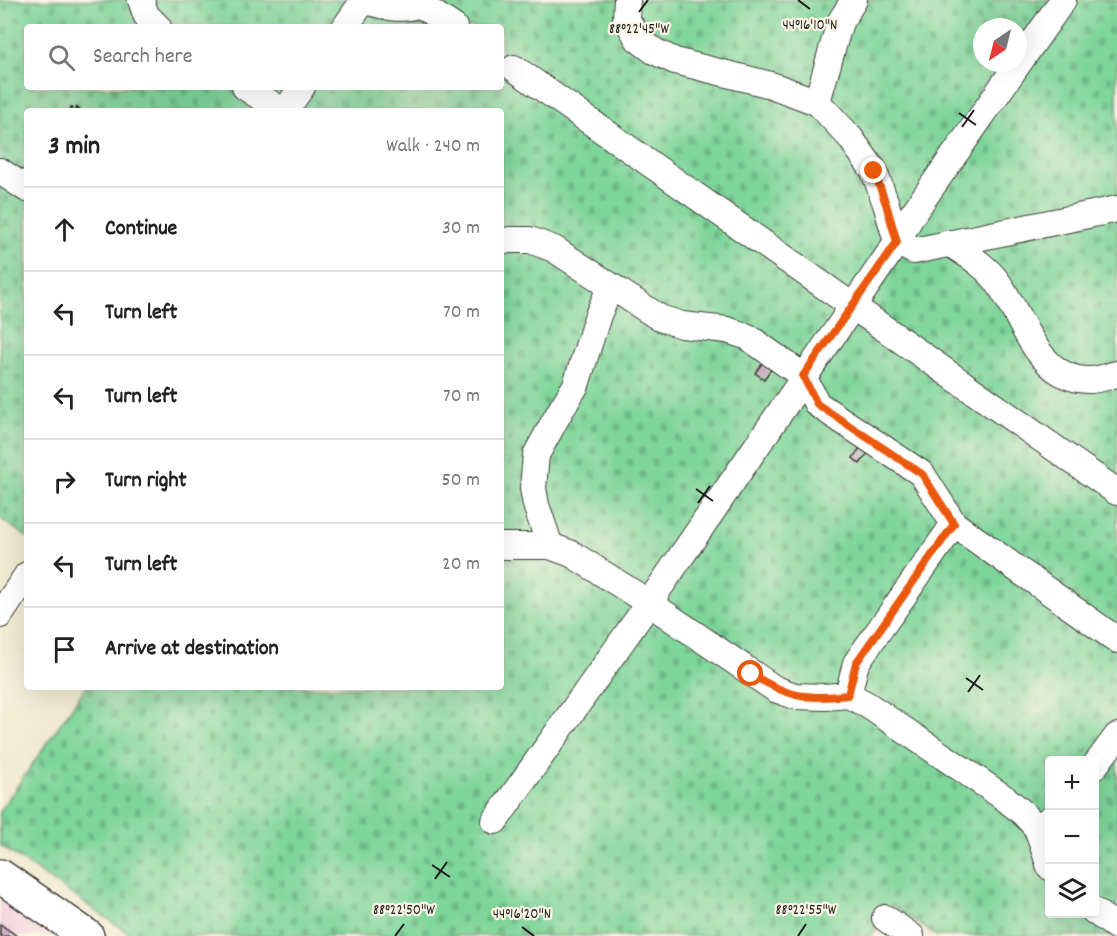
<!DOCTYPE html>
<meta charset="utf-8">
<style>
body{margin:0;font-family:Dekko,sans-serif;background:#f6f6f6;color:#222}
.controls{position:absolute;right:18px;bottom:18px;display:grid;overflow:hidden;border-radius:6px;box-shadow:0 6px 24px #0002}
.controls button{width:54px;height:54px;display:grid;place-items:center;padding:0;border:0;border-bottom:2px solid #e0e0e0;background:#fff;color:#222;font:30px sans-serif}
.compass{position:absolute;left:973px;top:18px;width:54px;height:54px;border-radius:50%;background:#fff;box-shadow:0 6px 24px #0002;rotate:215deg}
.stop{position:absolute;width:18px;height:18px;margin:-14px;border:4px solid #ea580c;border-radius:50%;background:#fff}
.stop.end{background:#ea580c;border-color:#fff;box-shadow:0 2px 6px #0008}
.list{margin:0;padding:0;list-style:none}
h2{display:flex;justify-content:space-between;align-items:center;height:78px;margin:0;padding:0 24px;font-size:26px}
h2 small{font-size:20px;font-weight:400;color:#767676}
.list li{display:grid;grid-template-columns:39px 1fr auto;gap:18px;align-items:center;box-sizing:border-box;height:84px;padding:0 24px;border-top:2px solid #e0e0e0}
.list b{display:block;font-size:22px;white-space:nowrap}
.list em{font-size:20px;font-style:normal;color:#767676}
.icon{flex:none;width:33px;height:33px;fill:none;stroke:currentColor;stroke-width:2;stroke-linecap:round;stroke-linejoin:round}
.map{position:relative;flex:none;width:1117px;height:936px;overflow:hidden}
.search{position:absolute;background:#fff;box-shadow:0 6px 24px #0002;left:24px;top:24px;width:480px;height:66px;display:flex;align-items:center;gap:15px;box-sizing:border-box;padding:0 21px;border-radius:6px;color:#767676;font-size:22px}
.panel{position:absolute;background:#fff;box-shadow:0 6px 24px #0002;left:24px;top:108px;width:480px;height:582px;border-radius:6px}
.map>svg:first-child{display:block}
</style>
<div class="map">
<svg width="1117" height="936" viewBox="0 0 1117 936">
<defs>
<pattern id="cemetery-stones" width="16" height="16" patternUnits="userSpaceOnUse" patternTransform="scale(1.5)"><rect width="16" height="16" fill="#7ed59a"/><path d="M2 7V4a2 2 0 0 1 4 0v3zM10 15v-3a2 2 0 0 1 4 0v3z" fill="#6cb684"/></pattern>
</defs>
<rect width="100%" height="100%" fill="#fcf5e5"/>
<filter id="ink" filterUnits="userSpaceOnUse"><feTurbulence type="fractalNoise" baseFrequency=".0167" numOctaves="2"/><feDisplacementMap in="SourceGraphic" scale="12" xChannelSelector="R" yChannelSelector="G"/><feConvolveMatrix kernelMatrix="1 2 1 2 8 2 1 2 1" color-interpolation-filters="sRGB"/></filter>
<filter id="wash" filterUnits="userSpaceOnUse"><feTurbulence type="fractalNoise" baseFrequency=".008" numOctaves="4" result="noise"/><feDisplacementMap in="SourceGraphic" scale="24" xChannelSelector="R" yChannelSelector="G"/><feGaussianBlur stdDeviation="1.35" result="paint"/><feColorMatrix in="noise" values="0 0 0 0 0 0 0 0 0 0 0 0 0 0 0 0 0 1.4 0 .05"/><feComposite in="paint" operator="in"/></filter>
<g filter="url(#wash)">
<rect width="100%" height="100%" fill="#f0e9cf"/>
<polygon fill="#f4cfde" points="0,900 18,913 52,936 0,936"/>
<path fill="url(#cemetery-stones)" stroke="#4d785b" stroke-width="1.5" fill-rule="evenodd" d="M0,0h1117v936h-181l-44,-31 -21,31h-738l-133,-91v-34l86,-124h415v-576h-474v426l-27,-19zM27,27h474v60h-474zM982,27h36v36h-36zM1050,760h44v154h-44z"/>
<g id="blocks">
<g fill="#bf9bbd">
<polygon points="763,362 772,368 764,379 755,373"/>
<polygon points="860,448 868,453 860,464 853,458"/>
<polygon points="0,924 17,936 0,936"/>
</g>
</g>
</g>
<g filter="url(#ink)">
<use href="#blocks" fill-opacity="0" stroke="#3c3b37" stroke-width="1.5"/>
<g fill="none" stroke-linecap="round" stroke-linejoin="round">
<g stroke="#3c3b37" stroke-width="28">
<g id="minor">
<polyline points="141,0 146,15 158,27"/>
<path d="M364,0c17,6 38,12 55,4l-1,-4"/>
<polyline points="627,0 626,18 638,39 654,51 675,61 771,85 817,102 849,136 874,171 886,204 897,242 914,251 1117,209"/>
<polyline points="419,4 454,27"/>
<polyline points="345,27 364,0"/>
<polyline points="514,68 1117,492"/>
<polyline points="245,87 282,111"/>
<polyline points="817,102 840,22 854,0"/>
<polyline points="285,111 302,87"/>
<polyline points="0,171 27,189"/>
<polyline points="501,242 509,240 530,240 554,249 660,318 682,325 727,330 748,337 803,376 817,404 922,474 954,524 1117,640"/>
<path d="M949,243c17,11 38,23 50,41 24,34 39,97 91,96 9,0 18,-4 27,-6"/>
<polyline points="501,546 550,546 572,554 649,603 775,689 795,696 825,697 848,695 866,704 1006,799 1023,813 1037,828 1050,819"/>
<polyline points="550,546 536,505 533,488 536,455 559,413 576,385 598,315 611,286"/>
<polyline points="0,615 27,575"/>
<polyline points="848,695 856,663 954,524"/>
<polyline points="1094,767 1117,736"/>
<polyline points="495,821 649,603 897,242 912,215 1063,0"/>
<polyline points="1037,828 1050,867"/>
<polyline points="1094,911 1117,927"/>
<polyline points="885,918 911,936"/>
</g>
</g>
<g stroke="#3c3b37" stroke-width="36">
<polyline id="major" points="0,876 87,936"/>
</g>
<polyline stroke="#3c3b37" stroke-width="4" stroke-dasharray="4.5 4.5" stroke-linecap="butt" points="70,111 73,106 81,111"/>
<use href="#minor" stroke="#fff" stroke-width="26"/>
<use href="#major" stroke="#fff" stroke-width="33"/>
</g>
</g>
<g fill="none" stroke-linecap="round" stroke-linejoin="round" filter="url(#ink)">
<path stroke="#ea580c" stroke-width="8" d="M751,674c37,23 54,26 97,21l8,-32 98,-139 -32,-50 -105,-70 -14,-28 94,-134 -11,-38 -12,-33"/>
</g>
<path fill="none" stroke="#1c1c1c" stroke-width="2" d="M798,0l12,9M639,12l9,-12M959,113l17,12M962,127l12,-17M696,489l17,12M698,503l12,-17M966,678l17,12M968,692l12,-17M432,865l18,12M435,879l12,-17M522,927l12,9M395,936l9,-12M798,936l8,-12"/>
<g font-size="15" text-anchor="middle" fill="#1c1c1c" stroke="#fcf5e5" stroke-width="4.5" stroke-linejoin="round" paint-order="stroke">
<text x="810" y="29">44°16'10"N</text>
<text x="639" y="33">88°22'45"W</text>
<text x="404" y="914">88°22'50"W</text>
<text x="806" y="914">88°22'55"W</text>
<text x="522" y="918">44°16'20"N</text>
</g>
</svg>
<div class="controls">
<button>+</button>
<button>−</button>
<button><svg class="icon" aria-label="layers" viewBox="0 0 24 24"><path d="M12 4l9 5-9 5-9-5zM3 14l9 5 9-5"/></svg></button>
</div>
<svg class="compass" viewBox="-18 -18 36 36"><path d="M0-13l5 13h-10z" fill="#e53935"/><path d="M0 13l5-13h-10z" fill="#767676"/></svg>
<div class="stop" style="left:751px;top:674px"></div>
<div class="stop end" style="left:874px;top:171px"></div>
<div class="search"><svg class="icon" aria-label="search" viewBox="0 0 24 24"><circle cx="10" cy="10" r="6"/><path d="M15 15l6 6"/></svg>Search here</div>
<section class="panel">
<h2>3 min<small>Walk · 240 m</small></h2>
<ul class="list">
<li><svg class="icon" aria-label="ahead" viewBox="0 0 24 24"><path d="M12 20V5M6 11l6-6 6 6"/></svg><div><b>Continue</b></div><em>30 m</em></li>
<li><svg class="icon" aria-label="left" viewBox="0 0 24 24"><path d="M17 20v-9H6M10 6l-5 5 5 5"/></svg><div><b>Turn left</b></div><em>70 m</em></li>
<li><svg class="icon" aria-label="left" viewBox="0 0 24 24"><path d="M17 20v-9H6M10 6l-5 5 5 5"/></svg><div><b>Turn left</b></div><em>70 m</em></li>
<li><svg class="icon" aria-label="right" viewBox="0 0 24 24"><path d="M7 20v-9h11M14 6l5 5-5 5"/></svg><div><b>Turn right</b></div><em>50 m</em></li>
<li><svg class="icon" aria-label="left" viewBox="0 0 24 24"><path d="M17 20v-9H6M10 6l-5 5 5 5"/></svg><div><b>Turn left</b></div><em>20 m</em></li>
<li><svg class="icon" aria-label="arrive" viewBox="0 0 24 24"><path d="M6 21V4h12l-3 4 3 4H6"/></svg><div><b>Arrive at destination</b></div></li>
</ul>
</section>
</div>
